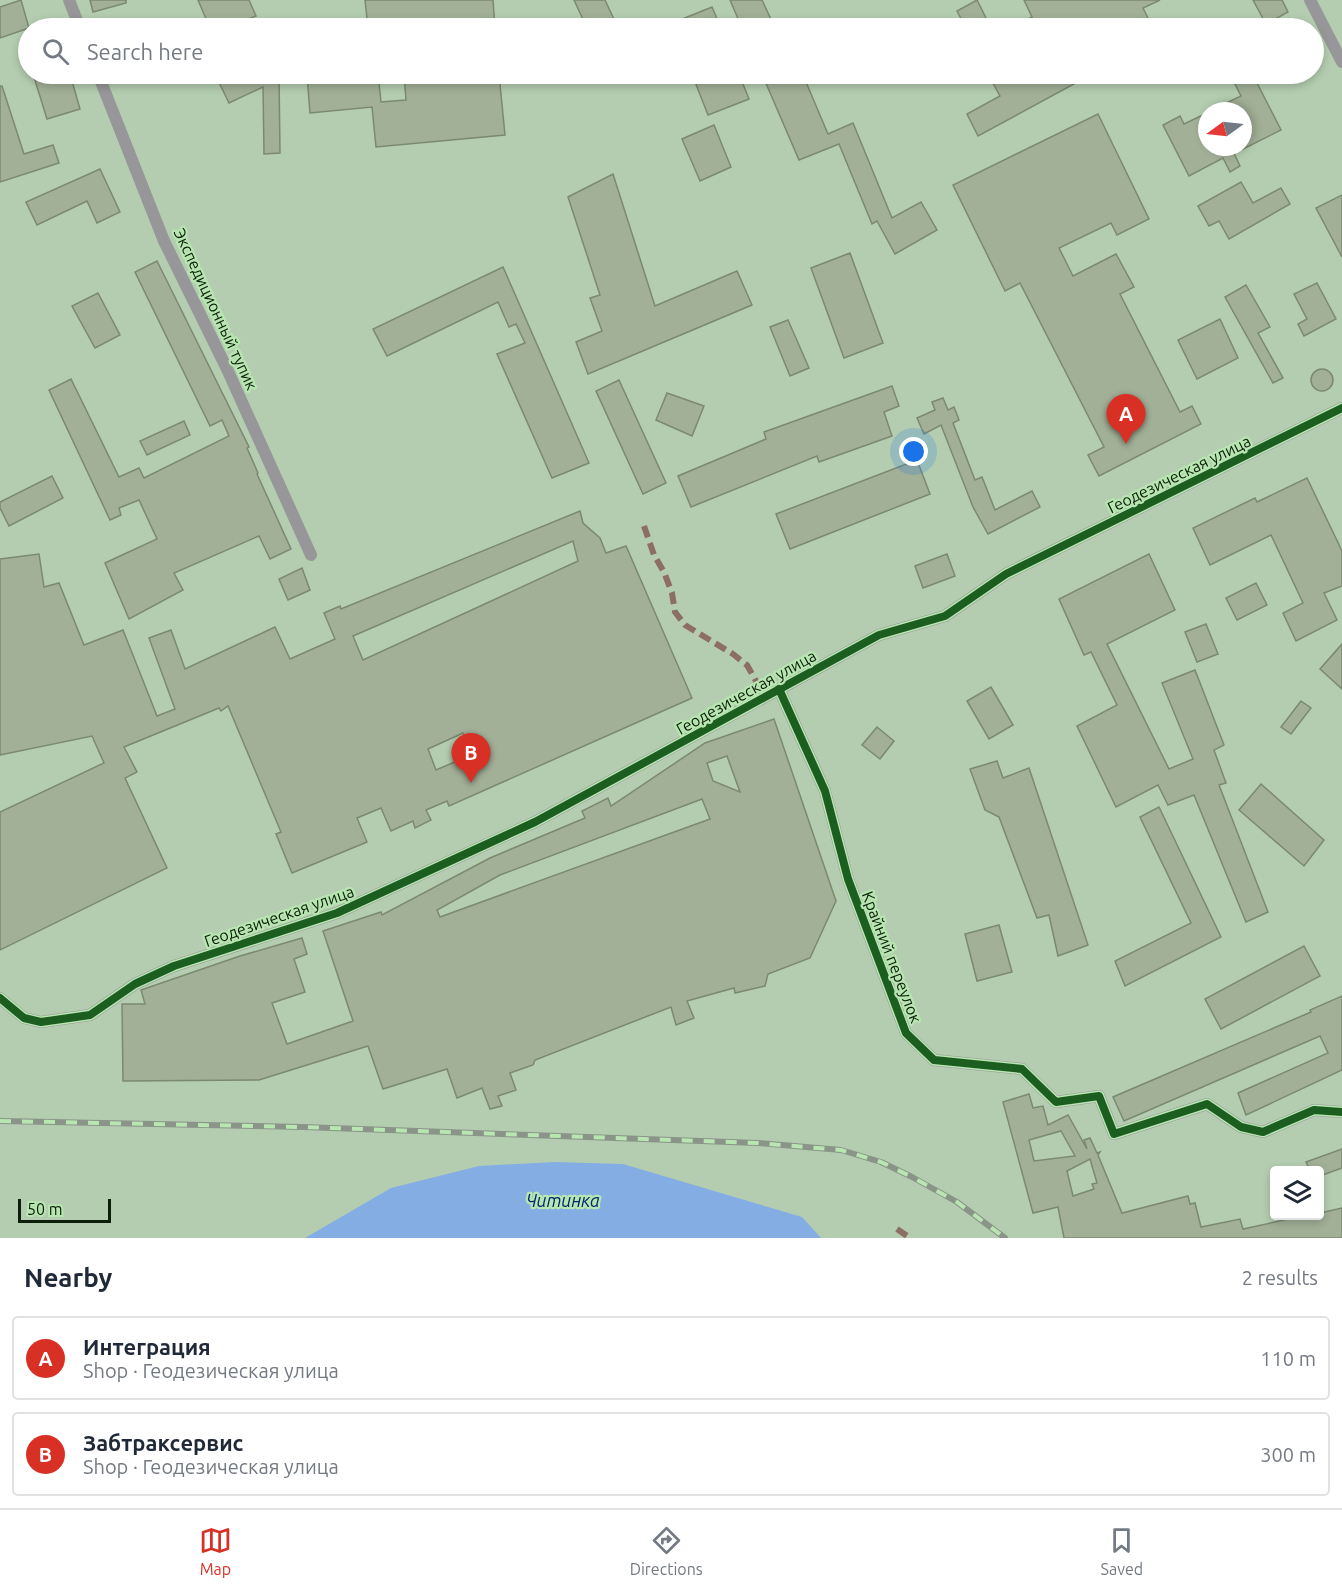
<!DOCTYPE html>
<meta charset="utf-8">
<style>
body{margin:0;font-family:Ubuntu,sans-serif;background:#f6f6f7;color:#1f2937}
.controls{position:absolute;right:18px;bottom:18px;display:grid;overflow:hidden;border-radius:6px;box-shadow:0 3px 9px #0003}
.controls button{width:54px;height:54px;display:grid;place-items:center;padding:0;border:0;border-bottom:2px solid #e0e1e3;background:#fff;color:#1f2937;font:30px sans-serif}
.compass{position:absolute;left:1198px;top:102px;width:54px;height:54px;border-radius:50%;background:#fff;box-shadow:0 3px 9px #0003;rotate:255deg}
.scale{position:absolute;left:18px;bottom:15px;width:93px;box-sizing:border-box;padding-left:6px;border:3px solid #0d1e0b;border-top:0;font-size:16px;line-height:21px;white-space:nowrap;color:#0d1e0b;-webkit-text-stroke:4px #b8e6b1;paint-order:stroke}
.you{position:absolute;left:914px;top:452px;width:21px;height:21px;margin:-15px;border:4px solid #fff;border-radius:50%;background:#1a73e8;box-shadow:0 0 0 9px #1a73e833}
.badge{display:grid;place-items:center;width:39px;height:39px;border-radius:50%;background:#d93025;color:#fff;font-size:20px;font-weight:700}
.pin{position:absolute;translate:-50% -50px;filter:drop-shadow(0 2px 3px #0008)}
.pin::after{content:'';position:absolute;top:32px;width:21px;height:18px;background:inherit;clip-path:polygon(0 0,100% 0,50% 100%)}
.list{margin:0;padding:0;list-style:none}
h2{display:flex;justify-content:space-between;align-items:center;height:78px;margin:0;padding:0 24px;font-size:26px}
h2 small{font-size:20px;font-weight:400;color:#747a83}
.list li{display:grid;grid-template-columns:39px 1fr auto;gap:18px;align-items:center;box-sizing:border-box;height:84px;margin:0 12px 12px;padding:0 12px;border:2px solid #e0e1e3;border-radius:6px}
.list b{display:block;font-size:22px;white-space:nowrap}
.list p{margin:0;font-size:20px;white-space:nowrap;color:#747a83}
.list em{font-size:20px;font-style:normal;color:#747a83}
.icon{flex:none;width:33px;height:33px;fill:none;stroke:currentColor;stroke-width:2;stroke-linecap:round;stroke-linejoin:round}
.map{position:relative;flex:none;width:1342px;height:1238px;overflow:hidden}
.search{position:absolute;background:#fff;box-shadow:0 3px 9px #0003;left:18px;right:18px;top:18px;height:66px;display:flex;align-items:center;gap:15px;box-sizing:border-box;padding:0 21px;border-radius:33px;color:#747a83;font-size:22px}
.sheet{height:270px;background:#fff}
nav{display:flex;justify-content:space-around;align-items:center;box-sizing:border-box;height:84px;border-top:2px solid #e0e1e3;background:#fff;font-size:16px;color:#747a83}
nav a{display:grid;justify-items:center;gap:3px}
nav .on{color:#d93025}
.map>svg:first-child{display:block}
</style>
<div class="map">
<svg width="1342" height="1238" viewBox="0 0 1342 1238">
<rect width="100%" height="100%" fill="#b4cdb0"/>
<polygon fill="#84aee3" points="555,1162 623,1164 802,1217 821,1238 305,1238 391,1188 479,1166"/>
<g fill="#a2b097" stroke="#7b8970" stroke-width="1.5" fill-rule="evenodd">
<polygon points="21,0 29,28 0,38 0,7"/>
<polygon points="90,0 126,0 126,3 93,12"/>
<polygon points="198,0 249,0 256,16 226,28 210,28"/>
<polygon points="365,0 493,0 495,28 368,28"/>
<polygon points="574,0 605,0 618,28 587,28"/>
<polygon points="730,0 762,0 775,28 742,28"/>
<polygon points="977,0 991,28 966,28 957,11"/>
<polygon points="1024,0 1160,0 1143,8 1153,28 1010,28 1032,17"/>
<polygon points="1253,0 1282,0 1288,12 1266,24"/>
<polygon points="712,7 721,28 660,28"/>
<polygon points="33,74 70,74 80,109 47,119"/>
<polygon points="215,74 279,74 280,153 264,154 263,87 229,103"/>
<polygon points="322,74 378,74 381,102 406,100 404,74 499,74 505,135 376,147 372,107 310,113 307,75"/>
<polygon points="692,74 739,74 749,99 708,115"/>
<polygon points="762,74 794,74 796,78 803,75 828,134 853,123 892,218 921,202 937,230 895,254 877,221 872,224 839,144 799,160"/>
<polygon points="988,74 1069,74 1074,84 978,136 967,114 1000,96"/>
<polygon points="1253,75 1281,130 1243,149 1243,111 1210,111 1241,96 1235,84"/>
<polygon points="0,86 2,86 24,154 53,145 59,163 0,182"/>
<polygon points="1207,113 1207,147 1231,147 1240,166 1230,172 1223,158 1189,176 1163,125 1180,116 1184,124"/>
<polygon points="1098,114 1149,219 1117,235 1111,223 1059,248 1073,276 1116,254 1134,287 1120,294 1180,412 1192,406 1201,424 1099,476 1088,455 1104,447 1020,283 1005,291 953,185"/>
<polygon points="714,125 731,167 700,181 682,139"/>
<polygon points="100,169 120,212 97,223 87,201 37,225 26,202"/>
<polygon points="613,174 655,306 737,271 752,305 588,374 576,342 602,331 590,298 600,295 568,197"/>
<polygon points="1241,182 1253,203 1281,188 1290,204 1229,239 1219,221 1209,226 1198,206"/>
<polygon points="1342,195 1342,257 1316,208"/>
<polygon points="850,253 883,343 844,358 811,268"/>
<polygon points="157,261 249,447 247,448 258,473 257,474 291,549 270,559 259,536 174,573 183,590 129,619 105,563 157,539 139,500 119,508 121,515 110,520 49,390 71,379 119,477 139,468 144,478 229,436 222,420 210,426 135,272"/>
<polygon points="503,267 589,463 552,478 497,354 525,343 516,324 509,327 498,302 387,356 373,329"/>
<polygon points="1317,283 1336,319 1304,336 1298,324 1307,319 1294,294"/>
<polygon points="1246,285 1270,327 1258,333 1283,378 1273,383 1225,297"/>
<polygon points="98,293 120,335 95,348 72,306"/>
<polygon points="1220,319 1238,358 1197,379 1178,340"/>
<polygon points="788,320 809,368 790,376 770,327"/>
<circle cx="1322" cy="380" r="11"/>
<polygon points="619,380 666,483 643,494 596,391"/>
<polygon points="892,386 899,406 884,412 892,436 819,462 817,456 691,507 678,476 766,439 764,432"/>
<polygon points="667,393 704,406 692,436 656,420"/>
<polygon points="943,398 948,410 954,407 959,420 953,423 975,480 982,477 995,510 1032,491 1040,507 988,534 973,507 941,425 924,434 917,418 935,410 932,402"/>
<polygon points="184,421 190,435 147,455 140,441"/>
<polygon points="917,460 930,494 790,549 776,514"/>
<polygon points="52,476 63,498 9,526 0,508 0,502"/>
<polygon points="1307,478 1342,551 1342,586 1324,593 1337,620 1296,641 1283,613 1303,603 1271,535 1210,565 1193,528 1255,498 1257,502"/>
<path d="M580,511l3,12 17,15 6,15 20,-7 66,152 -243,108 -2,-5 -21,9 5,10 -16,8 -2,-7 -22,10 -10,-23 -24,10 10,24 -75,31 -16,-39 5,-2 -53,-126 -7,5 -2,-3 -95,39 13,25 -12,6 42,90 -167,82v-138l104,-49 -12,-27 -92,19v-196l39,-5 5,33 15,-4 25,62 39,-15 34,86 18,-7 -26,-71 22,-8 14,39 90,-42 15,32 45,-20 -11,-26 16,-7 1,3zM573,541l5,20 -215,99 -10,-24zM463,733l10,21 -37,16 -8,-21z"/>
<polygon points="947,554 955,576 923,588 915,566"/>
<polygon points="1149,554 1175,610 1107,644 1169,769 1193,759 1162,683 1195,670 1224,745 1214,750 1226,783 1219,785 1268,912 1246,922 1194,795 1168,805 1158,785 1116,807 1077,726 1117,705 1091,652 1084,655 1059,599"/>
<polygon points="302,568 310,590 288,600 279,579"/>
<polygon points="1256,583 1267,605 1237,620 1226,598"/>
<polygon points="1206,624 1218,654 1197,662 1185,632"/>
<polygon points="1342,644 1342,689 1320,669"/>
<polygon points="991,687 1013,725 989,739 967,701"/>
<polygon points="1301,701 1311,708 1291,734 1281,727"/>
<path d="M774,719l62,182 -26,57 -42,16 -3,12 -30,7 -1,-5 -47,13 7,17 -18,7 -5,-18 -136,53 -2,5 -23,8 6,17 -18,6 4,10 -12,3 -8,-21 -25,10 -10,-29 -64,20 -15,-43 -109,34 -136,1 -1,-77h23l-4,-14 99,-34 62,-18 5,16 -13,5 11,33 -33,11 15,41 66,-23 -30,-90 58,-19 1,3 108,-57 95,-40 -3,-7 26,-13 3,8 94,-63zM727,756l13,36 -27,-11 -6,-18zM702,799l8,20 -270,98 -3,-7 63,-35z"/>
<polygon points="877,727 894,741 880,759 862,745"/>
<polygon points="997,761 1003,778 1029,768 1088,945 1058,956 1049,915 1037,918 999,817 985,810 970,769"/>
<polygon points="1261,784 1324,840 1304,866 1239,810"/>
<polygon points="1159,807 1221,937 1125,986 1115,961 1191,923 1140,817"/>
<polygon points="999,925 1012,972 977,981 965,934"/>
<polygon points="1304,946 1320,976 1221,1029 1205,999"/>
<polygon points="1342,996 1342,1070 1246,1115 1238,1093 1328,1053 1320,1036 1124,1121 1113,1097 1311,1012 1310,1010"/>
<path d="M1029,1094l4,14 10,-2 5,19 20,-10 19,34 -3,-9 6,-2 7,15 3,-1 -2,3 24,58 66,-17 2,8 5,-1 6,24 39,-8 3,10 64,-14h13v-2l22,-5v30h-278l-6,-31 -25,6 -30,-111zM1061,1131l14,25 -41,5 -5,-21zM1090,1159l7,24 -5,1 2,5 -21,7 -6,-25z"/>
<polygon points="1342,1149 1342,1168 1320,1176 1320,1170 1310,1170 1306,1162"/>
</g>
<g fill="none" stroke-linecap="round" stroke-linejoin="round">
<g stroke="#979698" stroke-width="12">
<polyline points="69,0 80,28"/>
<polyline points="1310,0 1342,62"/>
<polyline points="98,74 164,241 227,369 311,555"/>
<polyline points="779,689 825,791 848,879 906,1033 934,1060 1022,1069 1056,1102 1099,1096 1114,1134 1207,1104 1241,1127 1263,1132 1314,1110 1342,1112"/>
<polyline points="0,998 24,1018 41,1022 90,1015 135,984 174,966 337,913 535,822 879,635 945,616 1006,574 1342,408"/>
</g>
<g stroke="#8a9489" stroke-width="6">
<polyline id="rail" points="0,1121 303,1127 758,1143 841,1150 881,1162 912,1177 957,1202 1005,1238"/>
</g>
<use href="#rail" stroke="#b8e6b1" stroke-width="4" stroke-dasharray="11" stroke-linecap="butt"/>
<g stroke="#8d6e63" stroke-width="6" stroke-dasharray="12 6" stroke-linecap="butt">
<polyline points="644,526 654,555 664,572 672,593 675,612 685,625 733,654 747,665 765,697"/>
<polyline points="897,1229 910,1238"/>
</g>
<g stroke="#b8e6b1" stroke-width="11">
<g id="cycleway">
<polyline points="779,689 825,791 848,879 906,1033 934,1060 1022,1069 1056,1102 1099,1096 1114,1134 1207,1104 1241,1127 1263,1132 1314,1110 1342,1112"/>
<polyline points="0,998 24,1018 41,1022 90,1015 135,984 174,966 337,913 535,822 879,635 945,616 1006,574 1342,408"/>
</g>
</g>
<use href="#cycleway" stroke="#1b5e20" stroke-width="8"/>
</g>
<g text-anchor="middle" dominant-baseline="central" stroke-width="4.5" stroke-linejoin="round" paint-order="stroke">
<g font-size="16" fill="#0d1e0b" stroke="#b8e6b1">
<text transform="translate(216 309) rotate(65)">Экспедиционный тупик</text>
<text transform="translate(1179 474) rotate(-26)">Геодезическая улица</text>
<text transform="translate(746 692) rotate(-29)">Геодезическая улица</text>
<text transform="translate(279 916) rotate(-19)">Геодезическая улица</text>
<text transform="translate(892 957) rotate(69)">Крайний переулок</text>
</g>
<g font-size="18" font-style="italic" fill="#002772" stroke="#b8e6b1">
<text x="563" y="1200">Читинка</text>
</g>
</g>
</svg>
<div class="controls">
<button><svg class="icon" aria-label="layers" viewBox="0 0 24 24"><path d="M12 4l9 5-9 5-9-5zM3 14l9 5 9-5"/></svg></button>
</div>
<svg class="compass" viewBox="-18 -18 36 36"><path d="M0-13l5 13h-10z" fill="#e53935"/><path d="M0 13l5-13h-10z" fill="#747a83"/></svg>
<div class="scale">50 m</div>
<div class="you"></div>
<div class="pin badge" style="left:1126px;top:444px">A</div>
<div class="pin badge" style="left:471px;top:783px">B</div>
<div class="search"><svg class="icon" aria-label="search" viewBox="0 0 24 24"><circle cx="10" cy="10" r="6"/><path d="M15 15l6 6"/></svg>Search here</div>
</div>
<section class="sheet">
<h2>Nearby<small>2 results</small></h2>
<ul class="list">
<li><span class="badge">A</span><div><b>Интеграция</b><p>Shop · Геодезическая улица</p></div><em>110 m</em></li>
<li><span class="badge">B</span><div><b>Забтраксервис</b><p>Shop · Геодезическая улица</p></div><em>300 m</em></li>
</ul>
</section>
<nav>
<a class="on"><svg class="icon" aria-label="map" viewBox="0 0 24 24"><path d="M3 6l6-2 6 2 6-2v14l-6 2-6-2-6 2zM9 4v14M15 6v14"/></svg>Map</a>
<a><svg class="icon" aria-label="directions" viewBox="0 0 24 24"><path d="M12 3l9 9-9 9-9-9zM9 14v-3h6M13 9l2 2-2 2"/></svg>Directions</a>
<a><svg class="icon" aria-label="saved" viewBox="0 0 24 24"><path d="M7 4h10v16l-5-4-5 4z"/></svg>Saved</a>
</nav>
